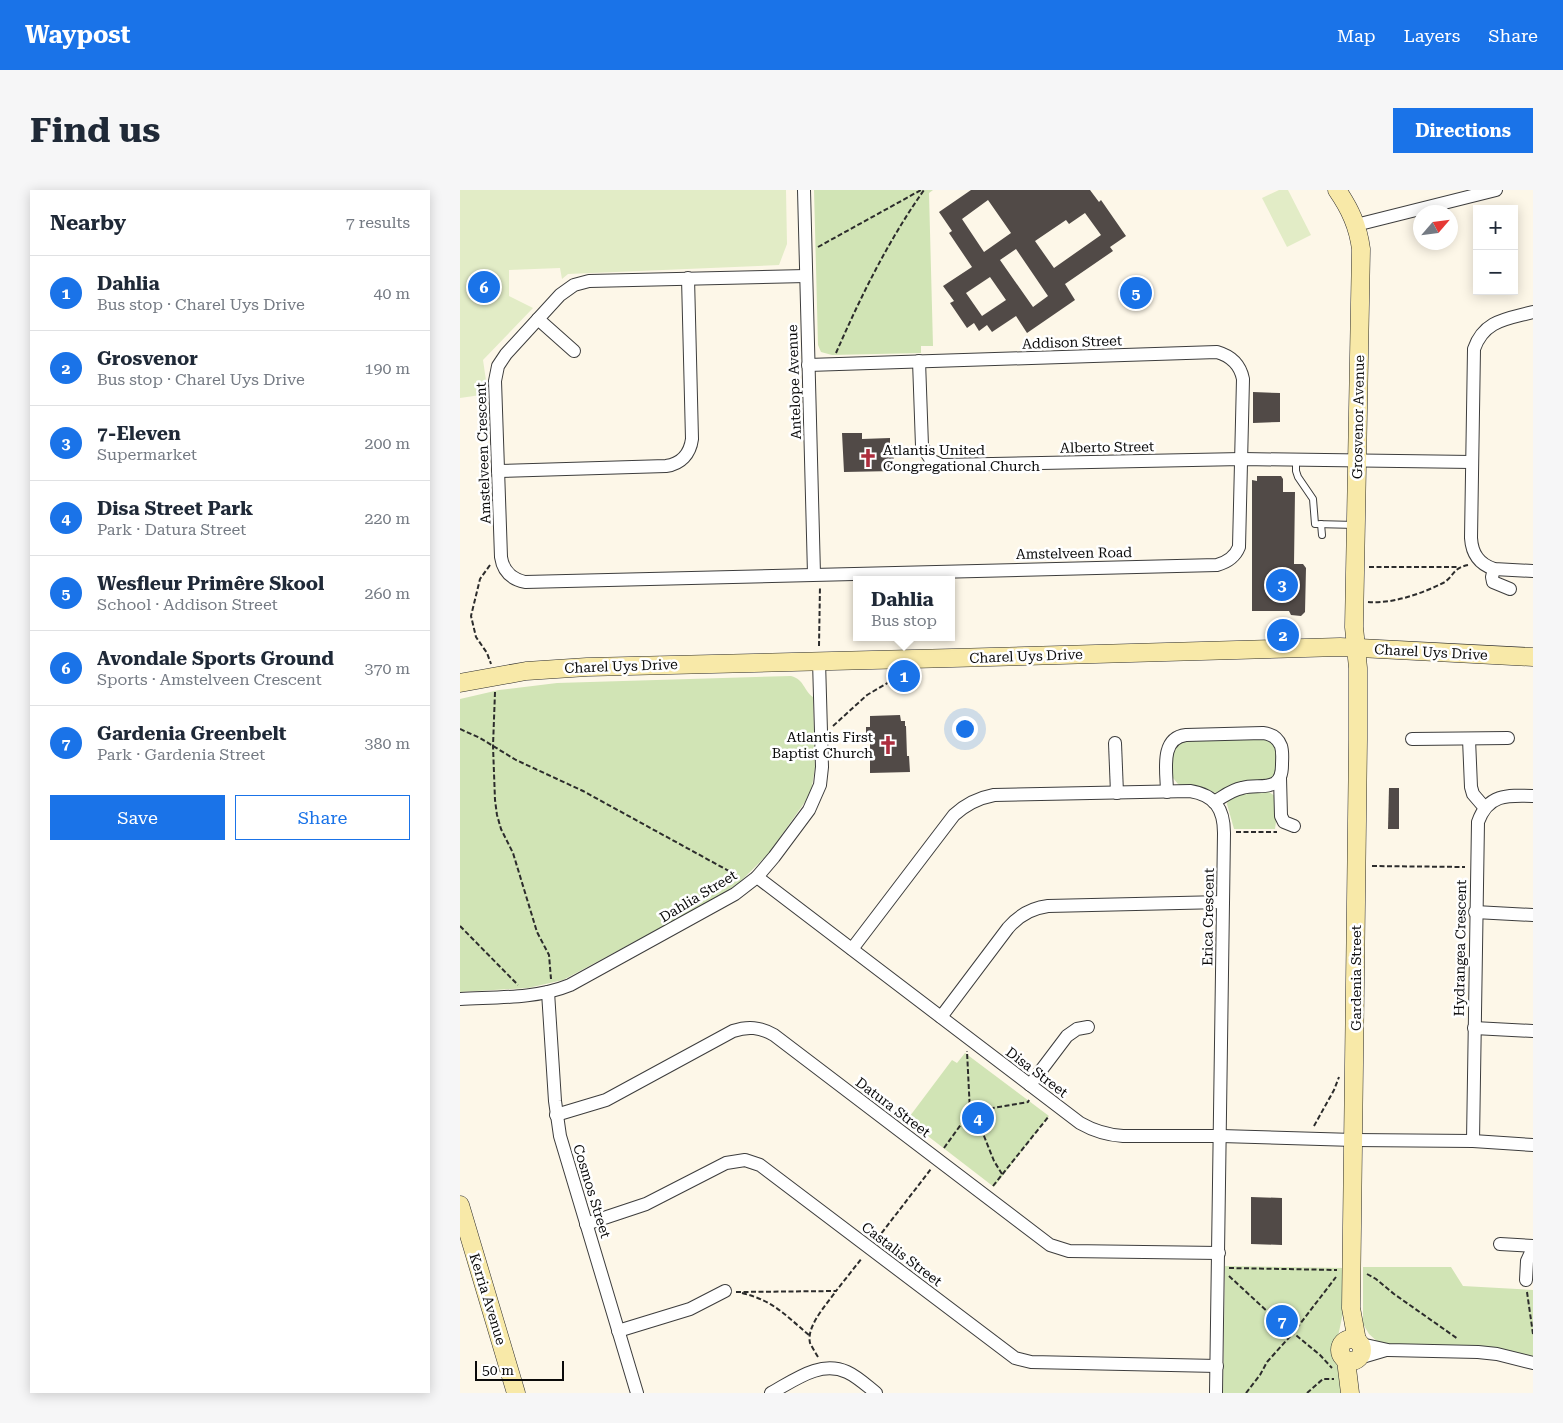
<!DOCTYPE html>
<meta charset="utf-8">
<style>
body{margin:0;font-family:"Roboto Serif",serif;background:#f6f6f7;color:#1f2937}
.controls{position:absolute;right:15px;top:15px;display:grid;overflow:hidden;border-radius:0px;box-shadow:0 2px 12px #0003}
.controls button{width:45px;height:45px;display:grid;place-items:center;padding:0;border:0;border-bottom:1px solid #e0e1e3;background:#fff;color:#1f2937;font:25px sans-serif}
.compass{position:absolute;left:953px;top:15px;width:45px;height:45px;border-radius:50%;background:#fff;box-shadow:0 2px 12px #0003;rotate:62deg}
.scale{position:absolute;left:15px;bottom:12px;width:89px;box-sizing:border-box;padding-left:5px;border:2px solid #0a0a0a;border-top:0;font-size:14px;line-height:18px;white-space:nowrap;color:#0a0a0a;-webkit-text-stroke:4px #fff;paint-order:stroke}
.you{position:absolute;left:504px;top:538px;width:18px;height:18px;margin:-12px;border:4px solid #fff;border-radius:50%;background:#1a73e8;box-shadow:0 0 0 8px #1a73e833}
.badge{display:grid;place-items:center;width:32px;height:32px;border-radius:50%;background:#1a73e8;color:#fff;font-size:16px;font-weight:700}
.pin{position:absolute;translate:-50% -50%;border:2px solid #fff;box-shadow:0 1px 5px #0006}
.popup{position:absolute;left:393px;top:386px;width:102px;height:65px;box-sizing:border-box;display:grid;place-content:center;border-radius:0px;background:#fff;filter:drop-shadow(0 1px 4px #0005);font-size:16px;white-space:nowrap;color:#747a83}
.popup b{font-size:19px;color:#1f2937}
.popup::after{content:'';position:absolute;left:50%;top:100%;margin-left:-10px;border:10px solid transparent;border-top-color:#fff}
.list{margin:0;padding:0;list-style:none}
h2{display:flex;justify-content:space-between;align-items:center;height:65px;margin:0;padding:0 20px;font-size:21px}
h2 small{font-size:16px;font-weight:400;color:#747a83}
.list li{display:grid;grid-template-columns:32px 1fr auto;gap:15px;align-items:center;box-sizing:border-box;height:75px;padding:0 20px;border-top:1px solid #e0e1e3}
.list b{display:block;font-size:19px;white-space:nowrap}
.list p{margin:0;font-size:16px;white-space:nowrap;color:#747a83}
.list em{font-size:16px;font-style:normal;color:#747a83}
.actions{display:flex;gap:10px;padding:15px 20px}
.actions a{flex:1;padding:11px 0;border:1px solid #1a73e8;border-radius:0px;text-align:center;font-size:18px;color:#1a73e8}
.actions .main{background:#1a73e8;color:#fff}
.map{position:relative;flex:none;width:1073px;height:1203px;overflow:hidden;border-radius:0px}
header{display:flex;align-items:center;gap:30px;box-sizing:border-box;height:70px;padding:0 25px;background:#1a73e8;color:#fff}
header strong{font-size:24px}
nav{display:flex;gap:28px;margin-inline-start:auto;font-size:18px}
.intro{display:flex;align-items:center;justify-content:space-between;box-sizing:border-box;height:120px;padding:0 30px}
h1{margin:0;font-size:35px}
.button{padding:12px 22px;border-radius:0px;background:#1a73e8;color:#fff;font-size:18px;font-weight:700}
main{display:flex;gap:30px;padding:0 30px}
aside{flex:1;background:#fff;border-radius:0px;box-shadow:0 2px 12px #0003}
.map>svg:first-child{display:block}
</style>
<header>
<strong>Waypost</strong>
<nav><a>Map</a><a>Layers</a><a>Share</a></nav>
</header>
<div class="intro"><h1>Find us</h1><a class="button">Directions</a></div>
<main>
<aside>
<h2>Nearby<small>7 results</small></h2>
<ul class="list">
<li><span class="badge">1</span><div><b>Dahlia</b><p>Bus stop · Charel Uys Drive</p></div><em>40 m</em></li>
<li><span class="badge">2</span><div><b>Grosvenor</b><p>Bus stop · Charel Uys Drive</p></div><em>190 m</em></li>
<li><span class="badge">3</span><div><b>7-Eleven</b><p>Supermarket</p></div><em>200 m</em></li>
<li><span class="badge">4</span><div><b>Disa Street Park</b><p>Park · Datura Street</p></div><em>220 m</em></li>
<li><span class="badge">5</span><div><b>Wesfleur Primêre Skool</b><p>School · Addison Street</p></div><em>260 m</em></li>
<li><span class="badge">6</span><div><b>Avondale Sports Ground</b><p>Sports · Amstelveen Crescent</p></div><em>370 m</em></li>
<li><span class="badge">7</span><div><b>Gardenia Greenbelt</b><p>Park · Gardenia Street</p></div><em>380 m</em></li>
</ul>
<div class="actions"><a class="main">Save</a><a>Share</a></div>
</aside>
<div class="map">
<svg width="1073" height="1203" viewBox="0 0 1073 1203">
<rect width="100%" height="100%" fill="#fdf7e8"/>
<g fill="#d1e4b5">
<polygon points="354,0 473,0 469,3 473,156 461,156 461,163 372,165 361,162 358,155"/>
<path d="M331,486c14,4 12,14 22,21l2,71 -4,24 -4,7 -38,54 -29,29 -22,15 -155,83 -35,8 -68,4v-293l39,-9 58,-7z"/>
<polygon points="804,548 816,556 817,582 812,590 755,603 743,597 721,596 718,594 713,588 712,557 719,551"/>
<polygon points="806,600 815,606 817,624 815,639 774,639 767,614 768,609 783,601"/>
<polygon points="505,863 589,926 534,997 447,930 492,870 497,873"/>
<polygon points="765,1076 886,1078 885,1113 875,1161 882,1203 763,1203"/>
<polygon points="903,1077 991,1077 1003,1096 1073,1100 1073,1167 920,1154 909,1144 903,1134"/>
</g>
<g fill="#e2ecc6">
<polygon points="0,0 326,0 327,54 319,75 108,84 102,89 100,78 49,80 49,106 73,118 23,170 28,204 0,208"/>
<polygon points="819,0 828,0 851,45 827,57 802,8"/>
</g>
<g fill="#514a47" fill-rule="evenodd">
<path d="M511,0h119l9,12 2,-2 25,36 -16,11 3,4 -48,33 10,16 -48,33 -11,-17 -24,16 -5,-7 -8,6 -5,-8 -7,5 -17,-25 4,-2 -11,-15 29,-19 -23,-34 3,-2 -13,-19zM528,10l23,33 -27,19 -22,-33zM625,23l16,22 -47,33 -19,-27 31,-21 3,4zM556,59l32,47 -15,11 -33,-47zM530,87l16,23 -24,16 -16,-23z"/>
<polygon points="793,202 820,203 820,232 793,233"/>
<polygon points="382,243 402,243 402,249 430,248 430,255 433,255 434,281 384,282"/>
<polygon points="797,286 821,286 823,289 823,302 835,302 834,374 843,374 846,378 845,422 841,426 831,425 829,421 792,421 792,290 797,291"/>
<polygon points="440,525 441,531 445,531 445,536 446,536 447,566 449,566 450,582 410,583 410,553 406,553 406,537 410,537 410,526"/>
<polygon points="929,598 939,598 939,639 928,639"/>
<polygon points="791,1007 822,1008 822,1055 791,1054"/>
</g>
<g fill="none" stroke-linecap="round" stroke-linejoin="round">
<g stroke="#3d3d3d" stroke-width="8">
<g id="lane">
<polyline points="836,269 836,281 838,287 853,309 855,334 896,335"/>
<polyline points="861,334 862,345"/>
</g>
</g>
<g stroke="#3d3d3d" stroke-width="14">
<g id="street">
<polyline points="344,0 354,384"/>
<polyline points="896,35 1036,0"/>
<path d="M346,86l-217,5 -15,4 -14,10 -54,59 -8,12 -3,15 6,176c2,14 10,22 24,25l692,-17c11,-3 18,-8 22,-18l4,-168c-3,-15 -12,-23 -26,-27l-409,13"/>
<path d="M1073,122c-26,7 -49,8 -59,37l-3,189c1,16 8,26 23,31l39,2"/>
<polyline points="78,129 114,161"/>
<polyline points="459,171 462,256 471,270 481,275 782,269 1012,272"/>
<path d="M38,281l168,-5c15,-2 24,-12 26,-27l-4,-161"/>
<polyline points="1034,379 1032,387 1033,392 1050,399"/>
<polyline points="952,549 1048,548"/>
<polyline points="1009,549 1011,597 1013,604 1025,618"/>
<polyline points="655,553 657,603"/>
<polyline points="820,588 821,626 824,632 834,636"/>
<path d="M707,602c0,-19 -8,-54 19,-57l77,-2c8,1 15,5 18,13 2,6 1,13 1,19 0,29 -23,18 -40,23 -11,2 -19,9 -28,14"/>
<path d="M297,687l323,246c14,8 27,12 43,13h98l133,4 119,1 60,4"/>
<polyline points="1015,722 1073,725"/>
<path d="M392,759l102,-134c12,-11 24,-17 40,-20l196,-4c25,4 34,18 34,42l-8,560"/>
<polyline points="88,802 95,911 100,946 177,1203"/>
<path d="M0,809c36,-2 76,0 110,-14l165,-91 22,-17 17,-20 35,-47 11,-25 2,-18 -3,-106"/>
<path d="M481,827l67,-89c11,-13 24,-20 40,-22l175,-4"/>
<polyline points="1014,838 1073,841"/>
<polyline points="570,895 607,846 617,839 628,837"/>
<path d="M96,925l50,-15 127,-69c15,-5 27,-4 41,4l276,210 19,6 150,2"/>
<path d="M1013,951l5,-319c10,-28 29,-27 55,-26"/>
<polyline points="126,1034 186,1014 266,973 285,970 300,975 555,1168 571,1172 757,1176"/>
<polyline points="1040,1054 1073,1056"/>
<polyline points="1066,1090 1067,1071 1073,1058"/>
<polyline points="158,1141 230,1119 265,1101"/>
<polyline points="901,1154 928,1160 1018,1162 1037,1164 1073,1173"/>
<polyline points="899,1168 926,1160"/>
<path d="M311,1203c24,-13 49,-33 76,-21 11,5 20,14 29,21"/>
</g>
</g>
<g stroke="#2c2c2c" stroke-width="19">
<g id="secondary">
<path d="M877,0c13,19 21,36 24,59l-7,378 4,41v72l-7,568 6,33"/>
<polyline points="0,493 66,481 127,477 492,468 880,457 1073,467"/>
<polyline points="0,1015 56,1203"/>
<circle cx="891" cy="1160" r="11"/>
<polyline points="886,1170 890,1203"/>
</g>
</g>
<g stroke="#2c2c2c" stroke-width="2" stroke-dasharray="5 2.5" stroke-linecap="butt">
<polyline points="358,57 461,0"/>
<path d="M376,163c25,-57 52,-112 88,-163"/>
<polyline points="30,375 20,389 11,426 16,447 27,463 31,474"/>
<polyline points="909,377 999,377"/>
<path d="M908,412c24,2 53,-8 75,-19 11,-6 9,-15 25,-18"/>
<polyline points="359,456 360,396"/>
<polyline points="35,502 33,556 35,610 37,625 41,639 53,663 77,742 89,765 91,789"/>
<polyline points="373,536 407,505 438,487 438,484"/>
<polyline points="0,539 20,548 56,570 123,601 278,686"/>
<polyline points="776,642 817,642"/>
<polyline points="912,676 1005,677"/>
<polyline points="0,736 58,795"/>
<polyline points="854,936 874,900 879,887"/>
<polyline points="484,958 510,922 507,861"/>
<polyline points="542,984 534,971 524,946 510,922 568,912 569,910"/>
<polyline points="533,996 589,926"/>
<polyline points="417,1049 471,979"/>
<polyline points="769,1078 877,1080"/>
<polyline points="907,1084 916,1089 934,1104 998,1149"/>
<polyline points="769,1086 809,1123 860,1165 872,1178"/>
<polyline points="276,1102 376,1101 402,1068"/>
<polyline points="1067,1102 1073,1144"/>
<path d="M282,1103c32,8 43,22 67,42"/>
<path d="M358,1167c-3,-5 -6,-10 -8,-14 -4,-17 17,-39 26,-52"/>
<polyline points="786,1203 800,1185 807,1172 833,1143 876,1087"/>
<polyline points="847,1203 863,1189 874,1189"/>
</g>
<use href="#lane" stroke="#fff" stroke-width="6"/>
<use href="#street" stroke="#fff" stroke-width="12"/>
<use href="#secondary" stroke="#f8e9a8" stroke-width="18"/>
</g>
<defs>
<g id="church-bare" transform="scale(1.5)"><path d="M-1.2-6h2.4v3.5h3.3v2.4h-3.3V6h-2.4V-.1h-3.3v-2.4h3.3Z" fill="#ad2e3e" stroke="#fff" stroke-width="2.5" paint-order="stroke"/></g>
</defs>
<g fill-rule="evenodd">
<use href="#church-bare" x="408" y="268"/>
<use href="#church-bare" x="428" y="555"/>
</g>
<g text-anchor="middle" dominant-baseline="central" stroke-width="5" stroke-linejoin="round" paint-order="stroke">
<g font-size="14" fill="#0a0a0a" stroke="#fff">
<text transform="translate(612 152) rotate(-2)">Addison Street</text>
<text transform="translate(334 192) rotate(-92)">Antelope Avenue</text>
<text transform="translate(898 227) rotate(-89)">Grosvenor Avenue</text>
<text transform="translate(647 257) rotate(-1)">Alberto Street</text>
<text transform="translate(23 263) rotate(-92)">Amstelveen Crescent</text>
<text transform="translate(614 363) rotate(-1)">Amstelveen Road</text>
<text transform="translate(971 462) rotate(3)">Charel Uys Drive</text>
<text transform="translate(566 466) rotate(-2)">Charel Uys Drive</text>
<text transform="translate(161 476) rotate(-2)">Charel Uys Drive</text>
<text transform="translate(238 706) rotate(-31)">Dahlia Street</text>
<text transform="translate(748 727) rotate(-89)">Erica Crescent</text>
<text transform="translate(1000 758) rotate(-89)">Hydrangea Crescent</text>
<text transform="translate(896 788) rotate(-90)">Gardenia Street</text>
<text transform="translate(577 882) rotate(37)">Disa Street</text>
<text transform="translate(433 917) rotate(37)">Datura Street</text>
<text transform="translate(132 1001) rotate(73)">Cosmos Street</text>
<text transform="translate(442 1064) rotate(37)">Castalis Street</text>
<text transform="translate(28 1109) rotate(73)">Kerria Avenue</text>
</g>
<g font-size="14" fill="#0a0a0a" stroke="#fff" text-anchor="start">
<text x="423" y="260">Atlantis United<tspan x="423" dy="16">Congregational Church</tspan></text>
<text x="413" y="547" text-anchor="end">Atlantis First<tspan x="413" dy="16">Baptist Church</tspan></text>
</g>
</g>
</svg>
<div class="controls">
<button>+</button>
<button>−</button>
</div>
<svg class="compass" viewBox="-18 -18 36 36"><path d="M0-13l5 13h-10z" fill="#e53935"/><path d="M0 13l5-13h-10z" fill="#747a83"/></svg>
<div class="scale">50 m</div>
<div class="you"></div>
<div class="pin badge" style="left:444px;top:486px">1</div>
<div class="popup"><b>Dahlia</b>Bus stop</div>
<div class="pin badge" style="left:823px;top:445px">2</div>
<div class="pin badge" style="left:822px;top:395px">3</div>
<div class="pin badge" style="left:518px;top:928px">4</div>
<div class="pin badge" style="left:676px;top:103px">5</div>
<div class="pin badge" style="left:24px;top:97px">6</div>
<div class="pin badge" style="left:822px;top:1131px">7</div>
</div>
</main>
